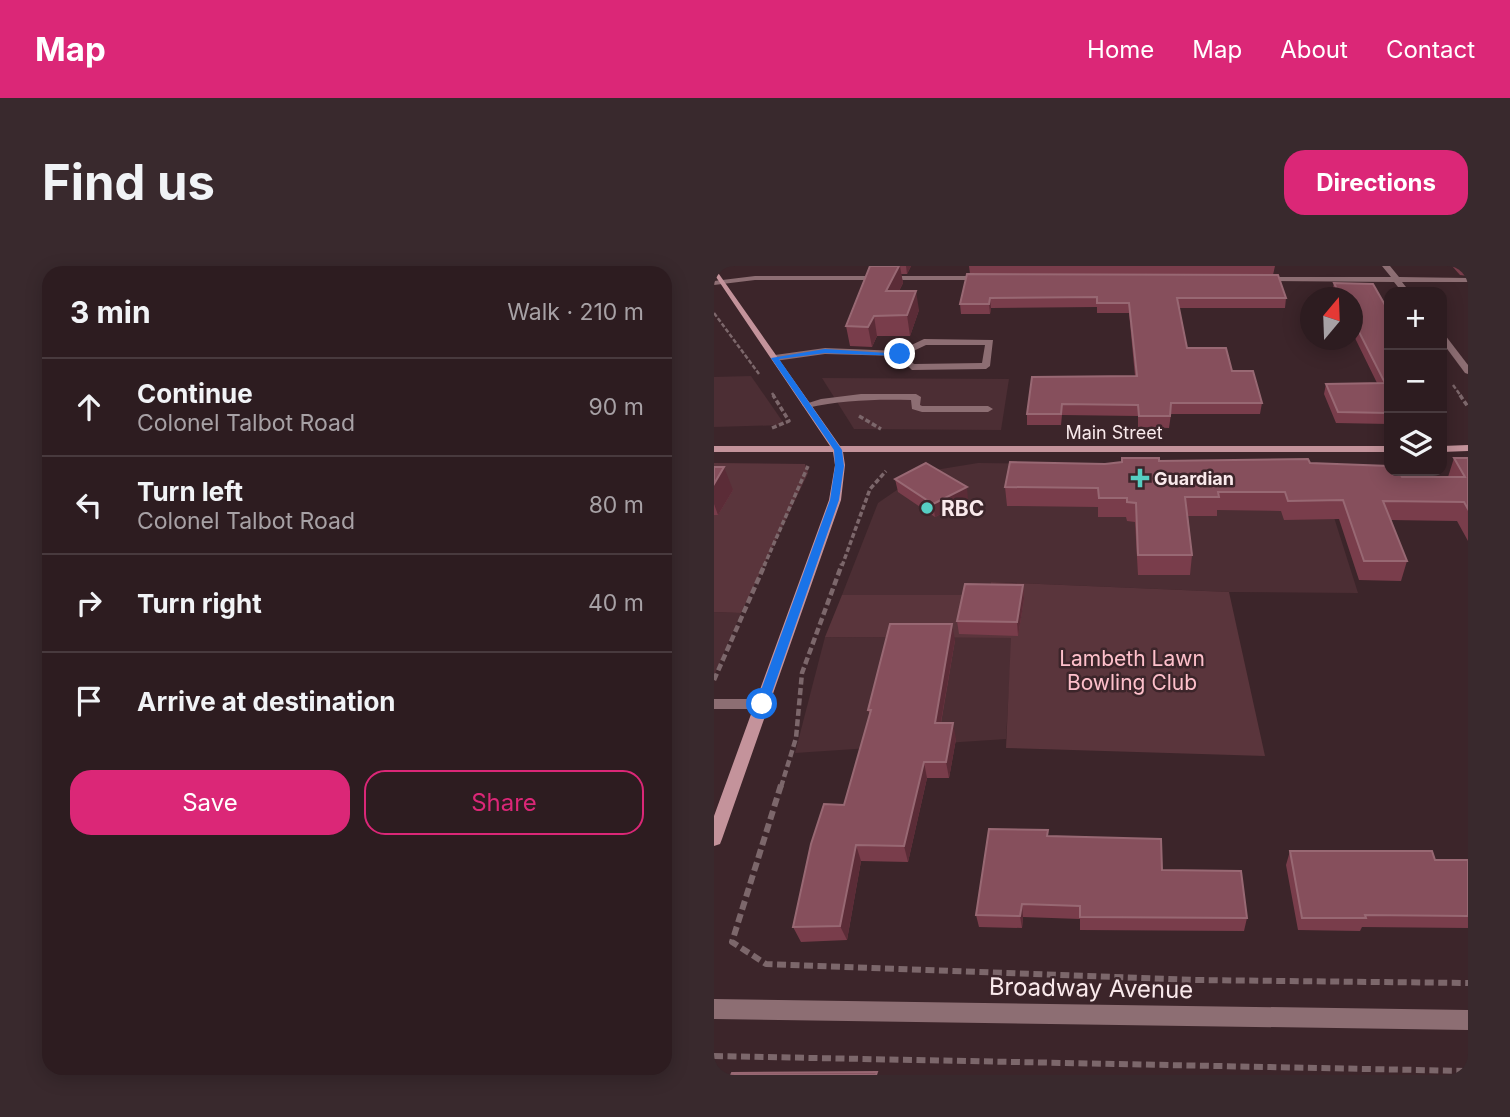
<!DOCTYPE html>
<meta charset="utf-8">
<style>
body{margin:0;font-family:Inter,sans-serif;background:#39292d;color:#f1f3f6}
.controls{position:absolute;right:21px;top:21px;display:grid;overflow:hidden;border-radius:14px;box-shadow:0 4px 18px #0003}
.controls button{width:63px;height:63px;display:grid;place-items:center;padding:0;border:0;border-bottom:2px solid #483a3e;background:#2d1c20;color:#f1f3f6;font:35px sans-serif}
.compass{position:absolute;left:586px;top:21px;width:63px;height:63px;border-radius:50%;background:#2d1c20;box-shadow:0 4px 18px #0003;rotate:19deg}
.stop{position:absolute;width:21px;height:21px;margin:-16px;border:5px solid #1a73e8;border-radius:50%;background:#fff}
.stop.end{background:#1a73e8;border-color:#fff;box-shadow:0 2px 7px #0008}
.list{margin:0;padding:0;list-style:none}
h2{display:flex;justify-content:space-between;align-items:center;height:91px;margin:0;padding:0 28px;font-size:30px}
h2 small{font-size:23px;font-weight:400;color:#a7a1a5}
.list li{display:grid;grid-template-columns:46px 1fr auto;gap:21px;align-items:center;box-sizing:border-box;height:98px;padding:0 28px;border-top:2px solid #483a3e}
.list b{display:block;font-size:26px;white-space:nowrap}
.list p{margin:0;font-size:23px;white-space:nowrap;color:#a7a1a5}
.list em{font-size:23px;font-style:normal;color:#a7a1a5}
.actions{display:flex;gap:14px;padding:21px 28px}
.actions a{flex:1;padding:16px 0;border:2px solid #db2777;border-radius:21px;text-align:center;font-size:24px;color:#db2777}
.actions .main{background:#db2777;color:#fff}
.icon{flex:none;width:38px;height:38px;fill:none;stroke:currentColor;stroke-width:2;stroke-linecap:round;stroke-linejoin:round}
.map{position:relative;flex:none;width:754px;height:809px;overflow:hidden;border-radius:21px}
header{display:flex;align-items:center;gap:42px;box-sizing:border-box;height:98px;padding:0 35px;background:#db2777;color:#fff}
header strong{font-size:33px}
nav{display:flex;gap:38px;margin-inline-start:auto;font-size:24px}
.intro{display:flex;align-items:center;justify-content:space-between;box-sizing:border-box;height:168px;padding:0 42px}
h1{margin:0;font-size:49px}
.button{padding:18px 32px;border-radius:21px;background:#db2777;color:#fff;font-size:24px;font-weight:700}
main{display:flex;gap:42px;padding:0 42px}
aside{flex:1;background:#2d1c20;border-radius:21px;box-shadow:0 4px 18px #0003}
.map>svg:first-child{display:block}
</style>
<header>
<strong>Map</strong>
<nav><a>Home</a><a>Map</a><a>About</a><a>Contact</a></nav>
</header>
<div class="intro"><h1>Find us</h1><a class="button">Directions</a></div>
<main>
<aside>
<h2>3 min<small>Walk · 210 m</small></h2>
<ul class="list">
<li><svg class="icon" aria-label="ahead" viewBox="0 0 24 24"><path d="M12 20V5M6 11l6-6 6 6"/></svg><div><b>Continue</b><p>Colonel Talbot Road</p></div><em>90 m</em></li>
<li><svg class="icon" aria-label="left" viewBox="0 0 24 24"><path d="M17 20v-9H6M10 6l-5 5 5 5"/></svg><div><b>Turn left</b><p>Colonel Talbot Road</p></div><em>80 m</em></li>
<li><svg class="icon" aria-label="right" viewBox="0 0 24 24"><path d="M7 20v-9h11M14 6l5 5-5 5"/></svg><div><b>Turn right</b></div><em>40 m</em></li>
<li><svg class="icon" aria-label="arrive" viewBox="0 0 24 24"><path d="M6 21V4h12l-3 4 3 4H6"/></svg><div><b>Arrive at destination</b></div></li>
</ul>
<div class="actions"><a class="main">Save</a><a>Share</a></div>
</aside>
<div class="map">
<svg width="754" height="809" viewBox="0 0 754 809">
<rect width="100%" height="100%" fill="#3c252a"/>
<g fill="#4c2e34">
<polygon points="37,110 71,159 0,161 0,111"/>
<polygon points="108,112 295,113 287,164 140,163"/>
<polygon points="264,197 604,201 644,327 515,326 278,316 276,329 128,329 164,237 209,206"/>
<polygon points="0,346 27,347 0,410"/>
<polygon points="111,371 298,372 292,473 81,487"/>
</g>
<g fill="#5a353c">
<polygon points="0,197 91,198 94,207 27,347 0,346"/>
<polygon points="277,316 515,326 551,490 292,482 297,372 111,371 128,329 275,329"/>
</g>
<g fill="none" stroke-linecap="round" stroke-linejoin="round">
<g stroke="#7c676b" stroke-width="2.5" stroke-dasharray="4.5 2" stroke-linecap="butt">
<polyline points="0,47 45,108"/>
<polyline points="739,119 747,130"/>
<polyline points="58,127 60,130"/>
</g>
<g stroke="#7c676b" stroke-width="3.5" stroke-dasharray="5 2.5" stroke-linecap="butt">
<polyline points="746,129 754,141"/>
<polyline points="145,150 167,163"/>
<polyline points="58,162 75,155 59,129"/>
<polyline points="50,300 94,200"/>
<polyline points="128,300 156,223 172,205"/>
</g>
<g stroke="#7c676b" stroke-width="4.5" stroke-dasharray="7 3.5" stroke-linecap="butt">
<polyline points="0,414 51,298"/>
<polyline points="67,521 82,472 88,407 128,298"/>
</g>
<g stroke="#7c676b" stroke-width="6" stroke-dasharray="9 4.5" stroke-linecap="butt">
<polyline points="67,519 18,676 52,698 482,714 754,717"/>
<polyline points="0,790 754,805"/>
</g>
<g fill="#8d6e73" fill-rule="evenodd">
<path d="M210,73l69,1 -3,26 -4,3 -74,1 -14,-14 -73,-2 -50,7 -4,-3 4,-3 50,-7 74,3zM212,79h59l-3,18 -68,1 -9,-9z"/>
<path d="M147,128h55l5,3 -1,8 2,1h66l5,3 -5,3h-66l-10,-3 -1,-9c-35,-1 -69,0 -104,8l-5,-3 19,-6z"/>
<polygon points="0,433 48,433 53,434 55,438 53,442 48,443 0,443"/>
</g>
<g fill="#8d6e73" fill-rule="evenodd">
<polygon points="668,0 676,0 685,11 754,12 754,16 688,16 696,26 688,26 680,16 547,15 543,13 547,11 677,11"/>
<polygon points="41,10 271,10 275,12 271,14 41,14 0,19 0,15"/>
<polygon points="728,68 731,69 754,99 754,108 751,107 728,76"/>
<polygon points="0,733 754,744 754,764 0,753"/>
</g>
<g fill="#c4939b" fill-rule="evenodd">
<polygon points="0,1 126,180 675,180 675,186 129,186 131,199 127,234 8,573 6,578 0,580 0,550 115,234 121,199 119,186 0,186 0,180 116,180 0,8"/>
<polygon points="754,179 754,185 728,186 728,180"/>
</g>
</g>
<g fill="#793d4b">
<polygon points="156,0 197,0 193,8 187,8 189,17 185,25 205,44 196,70 163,70 158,81 136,80 132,60"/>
<polygon points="255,0 561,0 559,9 572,32 571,42 465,42 473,82 518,105 548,137 546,148 457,148 455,162 424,161 424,150 348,149 347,159 313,159 313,148 421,110 415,47 383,47 383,41 277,42 276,48 247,48 246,38 256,8"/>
<polygon points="738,0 754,0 754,10 746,9"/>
<polygon points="620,17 675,46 675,158 622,157 610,128 612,118 663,117 639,68 639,32 620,32 618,27"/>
<polygon points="740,192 754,192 754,275 743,255 676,254 693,295 687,315 645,314 625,253 570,254 567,245 503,244 503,250 474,250 478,289 476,309 424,309 421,256 413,255 412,251 384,251 384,241 293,240 291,221 391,198 445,195 596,197 688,211 734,211"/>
<polygon points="0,201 19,224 4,249 0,249"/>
<polygon points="181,213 254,234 221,251 184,226"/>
<polygon points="309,319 310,333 304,370 245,368 243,355"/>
<polygon points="241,374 227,457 242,473 235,512 213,512 194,596 147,595 133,674 87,676 79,661 130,539 156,449 154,444"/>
<polygon points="334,564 334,570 448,604 533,652 530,665 366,664 366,653 309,651 308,662 265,661 262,649"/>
<polygon points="576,585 721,594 754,594 754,662 648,661 646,665 584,664 572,599"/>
</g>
<g fill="#5b2c37">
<polygon points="185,0 186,0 189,17 175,45 172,25"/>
<polygon points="192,0 197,0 193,8"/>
<polygon points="202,25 205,44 196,70 193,49"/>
<polygon points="276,32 277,42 276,48 275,38"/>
<polygon points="160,50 163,70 158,81 154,61"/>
<polygon points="10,201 19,224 4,249 0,238 0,218"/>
<polygon points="253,221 254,234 221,251 219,238"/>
<polygon points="309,319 310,333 304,370 303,356"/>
<polygon points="238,358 241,374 224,473 221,457"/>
<polygon points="239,457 242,473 235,512 232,496"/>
<polygon points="210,496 213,512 194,596 190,580"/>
<polygon points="142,579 147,595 133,674 126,660"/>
<polygon points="308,638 309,651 308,662 306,650"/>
</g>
<g fill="#864f5c" stroke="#986873" stroke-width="2">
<polygon points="156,0 185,0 172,25 202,25 193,49 160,50 154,61 132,60"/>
<polygon points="253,8 564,9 572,32 463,32 473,82 512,82 518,105 539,105 548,137 457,137 456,150 425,150 424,139 348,138 347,148 313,148 318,111 423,110 415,37 383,37 383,31 276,32 275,38 246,38"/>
<polygon points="620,17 659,18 675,46 675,147 624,146 612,118 671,117 639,54 639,32 627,32"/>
<polygon points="408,192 445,192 445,195 594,193 596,197 675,200 675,205 685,205 688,211 751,211 740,192 754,192 754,243 750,236 669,235 693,295 650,295 629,234 574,235 571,226 504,226 505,231 471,231 478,289 424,289 422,237 413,236 413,232 385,232 384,222 291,221 296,196 391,198 408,196"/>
<polygon points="212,197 253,221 219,238 181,213"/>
<polygon points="0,201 10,201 0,218"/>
<polygon points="251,318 309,319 303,356 243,355"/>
<polygon points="176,358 238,358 221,457 239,457 232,496 210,496 190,580 142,579 126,660 79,661 97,578 110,538 130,539 157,444 154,444"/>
<polygon points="275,563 334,564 333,570 447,573 448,604 527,605 533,652 366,651 366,640 308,638 306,650 262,649"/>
<polygon points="576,585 718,585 721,594 754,594 754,650 651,649 652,652 588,652"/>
<polygon points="163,806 162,809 17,809 18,807"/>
</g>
<polygon fill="#1a73e8" points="111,83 189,88 186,90 111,87 65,93 128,184 130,200 125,234 54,438 48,442 42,438 116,234 121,200 120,184 57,92"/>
<g fill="#56cec3" stroke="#3c252a" stroke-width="2.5">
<path d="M422.5 201.5h7v7h7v7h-7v7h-7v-7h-7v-7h7z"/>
<circle cx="213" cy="242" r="7"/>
</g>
<g text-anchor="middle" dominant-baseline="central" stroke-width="5" stroke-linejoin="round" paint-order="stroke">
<g font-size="18" fill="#f9e9eb" stroke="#3c252a">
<text x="400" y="166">Main Street</text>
</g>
<g font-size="18" font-weight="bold" fill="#f9e9eb" stroke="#3c252a" text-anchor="start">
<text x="440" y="212">Guardian</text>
</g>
<g font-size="21" font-weight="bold" fill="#f9e9eb" stroke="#3c252a" text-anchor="start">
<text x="227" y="242">RBC</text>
</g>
<g font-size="21" fill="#fec0cb" stroke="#3c252a">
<text x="418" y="392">Lambeth Lawn<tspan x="418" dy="24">Bowling Club</tspan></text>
</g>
<g font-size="24" fill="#f9e9eb" stroke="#3c252a">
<text transform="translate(377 722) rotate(1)">Broadway Avenue</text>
</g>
</g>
</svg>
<div class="controls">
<button>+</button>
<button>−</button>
<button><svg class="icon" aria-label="layers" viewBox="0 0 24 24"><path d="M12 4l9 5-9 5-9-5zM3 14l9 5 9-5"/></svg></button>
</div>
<svg class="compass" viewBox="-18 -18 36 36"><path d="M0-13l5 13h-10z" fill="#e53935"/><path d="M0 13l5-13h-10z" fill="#a7a1a5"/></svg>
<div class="stop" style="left:48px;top:438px"></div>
<div class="stop end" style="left:186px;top:88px"></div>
</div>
</main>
